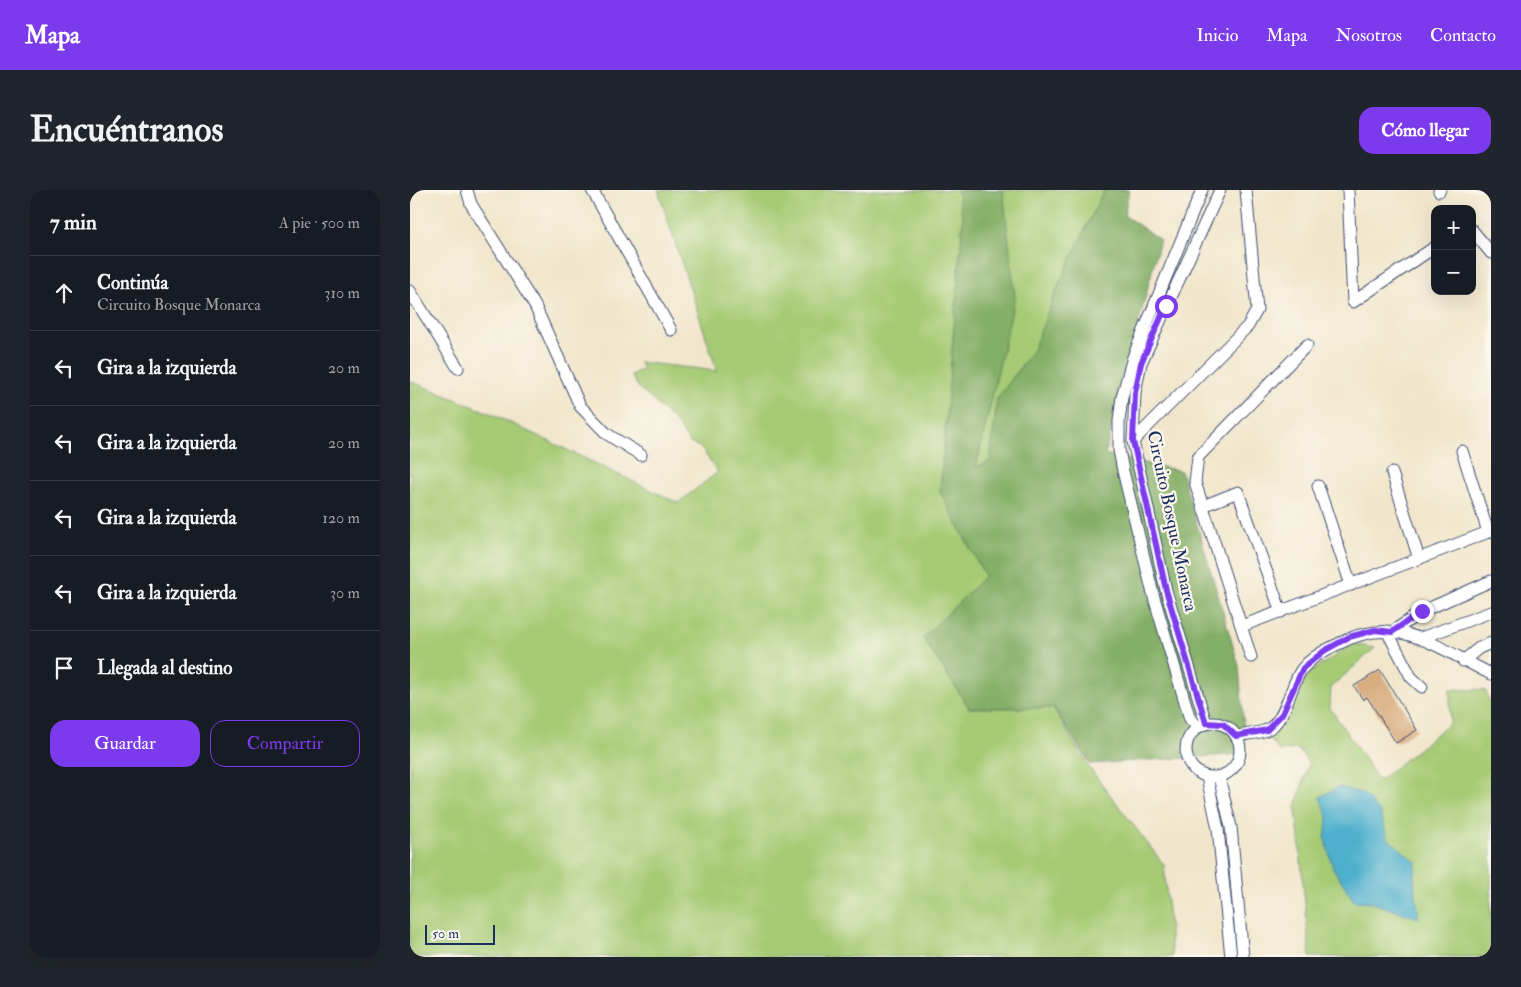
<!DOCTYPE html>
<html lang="es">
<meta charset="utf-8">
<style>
body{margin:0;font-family:"IM FELL Double Pica",serif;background:#20242c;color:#f1f3f6}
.controls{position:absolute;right:15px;top:15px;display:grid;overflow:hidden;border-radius:10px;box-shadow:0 5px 20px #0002}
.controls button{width:45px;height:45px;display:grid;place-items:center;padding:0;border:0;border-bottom:1px solid #363941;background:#171b24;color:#f1f3f6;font:25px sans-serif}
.scale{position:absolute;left:15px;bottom:12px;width:70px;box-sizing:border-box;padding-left:5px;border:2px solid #1b2f5e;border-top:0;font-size:14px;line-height:18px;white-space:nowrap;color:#1b2f5e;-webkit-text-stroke:4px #fbf7ec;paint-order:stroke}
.stop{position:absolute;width:15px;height:15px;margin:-11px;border:4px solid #7c3aed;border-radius:50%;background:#fff}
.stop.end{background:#7c3aed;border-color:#fff;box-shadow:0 1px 5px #0008}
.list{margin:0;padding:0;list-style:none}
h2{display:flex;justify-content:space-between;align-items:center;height:65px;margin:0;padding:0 20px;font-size:21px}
h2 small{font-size:16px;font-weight:400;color:#9ea1a6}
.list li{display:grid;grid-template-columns:32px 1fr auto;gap:15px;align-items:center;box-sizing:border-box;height:75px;padding:0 20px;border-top:1px solid #363941}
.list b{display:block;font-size:19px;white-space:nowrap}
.list p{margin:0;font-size:16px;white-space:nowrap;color:#9ea1a6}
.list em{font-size:16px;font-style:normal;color:#9ea1a6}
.actions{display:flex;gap:10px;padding:15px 20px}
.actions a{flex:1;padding:11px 0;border:1px solid #7c3aed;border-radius:15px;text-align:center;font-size:18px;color:#7c3aed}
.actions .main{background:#7c3aed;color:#fff}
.icon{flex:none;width:28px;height:28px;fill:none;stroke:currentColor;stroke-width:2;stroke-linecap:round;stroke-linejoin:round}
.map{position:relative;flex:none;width:1081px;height:767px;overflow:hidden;border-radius:15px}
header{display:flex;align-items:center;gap:30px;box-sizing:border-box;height:70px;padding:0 25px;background:#7c3aed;color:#fff}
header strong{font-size:24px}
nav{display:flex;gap:28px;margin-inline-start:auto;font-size:18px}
.intro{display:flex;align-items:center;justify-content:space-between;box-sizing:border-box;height:120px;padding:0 30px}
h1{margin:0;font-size:35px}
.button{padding:12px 22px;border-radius:15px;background:#7c3aed;color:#fff;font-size:18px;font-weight:700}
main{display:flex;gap:30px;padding:0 30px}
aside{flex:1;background:#171b24;border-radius:15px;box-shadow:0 5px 20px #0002}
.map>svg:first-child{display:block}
</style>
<header>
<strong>Mapa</strong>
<nav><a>Inicio</a><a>Mapa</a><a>Nosotros</a><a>Contacto</a></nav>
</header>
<div class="intro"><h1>Encuéntranos</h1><a class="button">Cómo llegar</a></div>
<main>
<aside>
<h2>7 min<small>A pie · 500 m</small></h2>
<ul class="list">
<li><svg class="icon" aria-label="ahead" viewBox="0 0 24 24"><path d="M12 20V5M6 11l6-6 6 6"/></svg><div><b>Continúa</b><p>Circuito Bosque Monarca</p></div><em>310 m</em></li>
<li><svg class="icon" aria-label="left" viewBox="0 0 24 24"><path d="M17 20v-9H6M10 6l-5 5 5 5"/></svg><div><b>Gira a la izquierda</b></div><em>20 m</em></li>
<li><svg class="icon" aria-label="left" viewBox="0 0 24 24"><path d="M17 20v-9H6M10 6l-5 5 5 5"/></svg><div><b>Gira a la izquierda</b></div><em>20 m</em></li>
<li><svg class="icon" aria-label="left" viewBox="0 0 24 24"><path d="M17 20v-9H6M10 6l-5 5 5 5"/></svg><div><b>Gira a la izquierda</b></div><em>120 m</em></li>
<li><svg class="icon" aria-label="left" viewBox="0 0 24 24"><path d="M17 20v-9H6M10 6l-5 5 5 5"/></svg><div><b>Gira a la izquierda</b></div><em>30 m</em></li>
<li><svg class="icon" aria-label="arrive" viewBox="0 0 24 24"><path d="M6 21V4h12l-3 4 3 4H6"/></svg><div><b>Llegada al destino</b></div></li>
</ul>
<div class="actions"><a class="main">Guardar</a><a>Compartir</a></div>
</aside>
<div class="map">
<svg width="1081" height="767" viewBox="0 0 1081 767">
<rect width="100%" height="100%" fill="#fbf7ec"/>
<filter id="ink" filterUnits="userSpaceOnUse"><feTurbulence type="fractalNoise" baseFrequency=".02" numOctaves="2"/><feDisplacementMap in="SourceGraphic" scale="10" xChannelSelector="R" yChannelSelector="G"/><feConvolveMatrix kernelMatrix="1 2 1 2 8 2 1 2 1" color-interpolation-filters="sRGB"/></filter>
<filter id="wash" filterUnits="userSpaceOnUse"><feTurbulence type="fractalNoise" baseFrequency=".0096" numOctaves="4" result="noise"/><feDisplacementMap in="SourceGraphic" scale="20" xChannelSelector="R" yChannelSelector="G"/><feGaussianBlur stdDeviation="1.12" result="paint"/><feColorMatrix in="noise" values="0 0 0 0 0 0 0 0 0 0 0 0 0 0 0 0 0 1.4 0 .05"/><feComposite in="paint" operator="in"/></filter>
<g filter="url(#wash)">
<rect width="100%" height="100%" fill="#f1e6cb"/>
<g fill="#a6cb75" stroke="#607d6a">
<polygon points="248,0 718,0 575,403 678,576 754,675 762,767 0,767 0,191 82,224 268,313 308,282 290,257 280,253 263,229 228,197 221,185 233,179 229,172 307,181"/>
<polygon points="943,454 965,458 921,497 920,518 969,591 1040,533 1040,499 1075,500 1081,515 1081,767 900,767 886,617 899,573 888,559 869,561 859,547 875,532 896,485"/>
</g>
<polygon fill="#84af66" stroke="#506f62" points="547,0 593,0 605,107 566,277 580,271 587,209 623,160 649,94 694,0 719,0 714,25 750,50 695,264 771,281 829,476 836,564 680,574 644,518 559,518 513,448 575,386 530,302 553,29"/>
<polygon fill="#4fb0ce" stroke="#357096" points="929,597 954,604 970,623 978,649 1006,672 1004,692 1009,728 962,713 944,711 923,678 915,649 918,627 910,607"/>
<g id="blocks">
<polygon fill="#d8ad80" points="970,480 1007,540 986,553 957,507 953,510 944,496"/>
</g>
</g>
<g filter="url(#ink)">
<use href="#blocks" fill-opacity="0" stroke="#3b4a6e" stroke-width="1"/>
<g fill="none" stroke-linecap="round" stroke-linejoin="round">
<g stroke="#3b4a6e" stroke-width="13">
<g id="minor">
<polyline points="57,0 61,14 125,116 170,216 197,244 231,265"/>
<polyline points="182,0 261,140"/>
<polyline points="938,0 943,112 1025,57"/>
<polyline points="1029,1 1030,0"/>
<polyline points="1062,40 1081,63"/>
<polyline points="0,101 48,178"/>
<polyline points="723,251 838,136 847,120 836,0"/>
<polyline points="1052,261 1078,342"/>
<polyline points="982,283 1009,369"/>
<polyline points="908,296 941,395"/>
<polyline points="793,316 828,302 871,422"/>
<polyline points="832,436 1081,341"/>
<polyline points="977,441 1001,487 1012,497"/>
<polyline points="982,442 1013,421 1081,391"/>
<polyline points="1011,448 1081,422"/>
<polyline points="841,467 785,292 788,267 897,155"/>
<polyline points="1053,471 1069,458 1081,453"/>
<circle cx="803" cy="560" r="27"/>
<polyline points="796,533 756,400 723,251 725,203 731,173 810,0"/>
<polyline points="788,537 780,529 743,404 713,281 709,260 709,231 712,207 723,167 792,0"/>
<path d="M826,546c9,-2 22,-2 30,-6 20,-8 24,-45 36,-61 8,-10 23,-19 34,-24 61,-34 101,3 155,29"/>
<polyline points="797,587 808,639 821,767"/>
<polyline points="809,587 821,637 833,767"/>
</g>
</g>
<use href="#minor" stroke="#fff" stroke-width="11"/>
</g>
</g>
<g fill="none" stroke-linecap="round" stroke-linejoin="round" filter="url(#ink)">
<polyline stroke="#7c3aed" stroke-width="6" points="756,116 731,173 725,203 723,251 756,400 796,533 813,534 826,546 857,540 872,524 893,478 914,461 939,447 965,440 982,442 1012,421"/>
</g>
<g text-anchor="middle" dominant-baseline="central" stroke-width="4.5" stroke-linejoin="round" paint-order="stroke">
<g font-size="18" fill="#1b2f5e" stroke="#fbf7ec">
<text transform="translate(762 331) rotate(78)">Circuito Bosque Monarca</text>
</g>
</g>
</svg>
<div class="controls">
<button>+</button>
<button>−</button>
</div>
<div class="scale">50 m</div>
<div class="stop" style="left:756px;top:116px"></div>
<div class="stop end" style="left:1012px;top:421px"></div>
</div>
</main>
